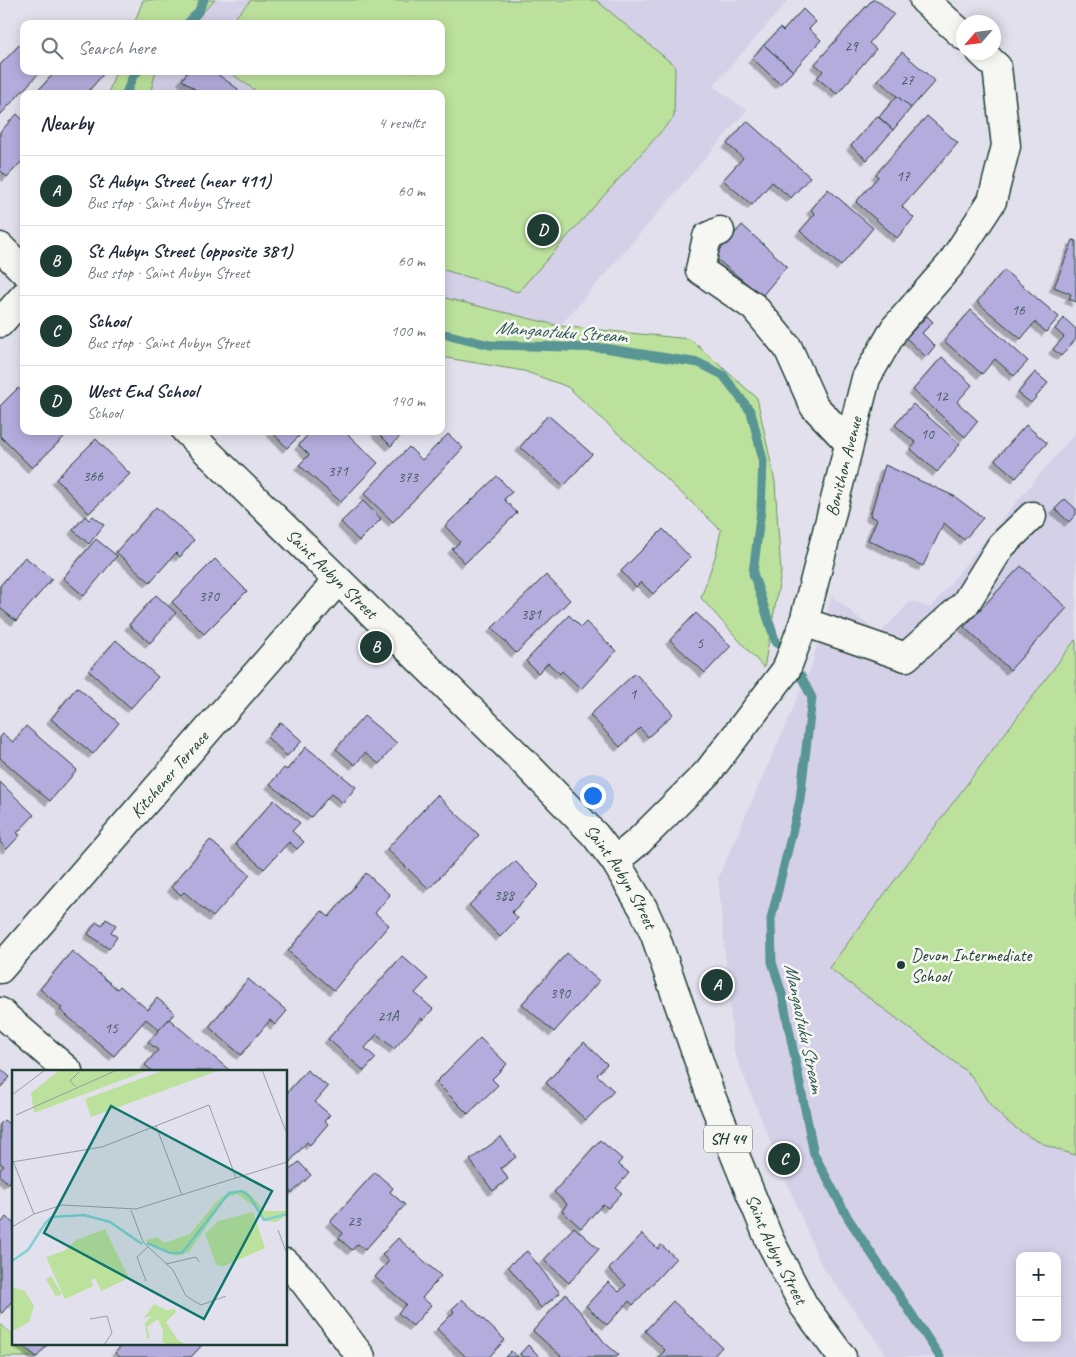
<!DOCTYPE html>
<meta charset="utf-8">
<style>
body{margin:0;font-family:Caveat,sans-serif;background:#f6f6f7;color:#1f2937}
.controls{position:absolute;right:15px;bottom:15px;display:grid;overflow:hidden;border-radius:10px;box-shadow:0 2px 12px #0003}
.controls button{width:45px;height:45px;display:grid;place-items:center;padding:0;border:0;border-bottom:1px solid #e0e1e3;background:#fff;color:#1f2937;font:25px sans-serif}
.compass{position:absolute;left:956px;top:15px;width:45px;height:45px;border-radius:50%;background:#fff;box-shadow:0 2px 12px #0003;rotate:242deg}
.you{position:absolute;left:592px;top:795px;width:18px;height:18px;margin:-12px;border:4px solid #fff;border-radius:50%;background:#1a73e8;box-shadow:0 0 0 8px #1a73e833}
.badge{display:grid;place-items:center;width:32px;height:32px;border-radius:50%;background:#1f3d34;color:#fff;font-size:16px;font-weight:700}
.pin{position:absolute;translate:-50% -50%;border:2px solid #fff;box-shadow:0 1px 5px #0006}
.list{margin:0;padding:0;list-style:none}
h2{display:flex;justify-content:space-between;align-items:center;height:65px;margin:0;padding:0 20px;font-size:21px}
h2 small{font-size:16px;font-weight:400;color:#747a83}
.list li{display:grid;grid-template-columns:32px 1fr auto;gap:15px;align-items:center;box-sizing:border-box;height:70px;padding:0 20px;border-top:1px solid #e0e1e3}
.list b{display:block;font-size:19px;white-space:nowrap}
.list p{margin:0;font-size:16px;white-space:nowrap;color:#747a83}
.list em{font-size:16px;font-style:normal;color:#747a83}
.icon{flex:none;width:28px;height:28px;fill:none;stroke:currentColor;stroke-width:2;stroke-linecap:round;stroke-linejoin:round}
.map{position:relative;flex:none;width:1076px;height:1357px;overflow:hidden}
.search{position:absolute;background:#fff;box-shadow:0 2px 12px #0003;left:20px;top:20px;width:425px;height:55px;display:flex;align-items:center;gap:12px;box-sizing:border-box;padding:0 18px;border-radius:10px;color:#747a83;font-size:19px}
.panel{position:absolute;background:#fff;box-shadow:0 2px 12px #0003;left:20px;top:90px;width:425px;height:345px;border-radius:10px}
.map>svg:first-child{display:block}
</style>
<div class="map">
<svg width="1076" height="1357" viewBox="0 0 1076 1357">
<defs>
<filter id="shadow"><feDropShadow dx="-4.5" dy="4.5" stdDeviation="0" flood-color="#0004"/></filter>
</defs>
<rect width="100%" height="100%" fill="#e2e0ec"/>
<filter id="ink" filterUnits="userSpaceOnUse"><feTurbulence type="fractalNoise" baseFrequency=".02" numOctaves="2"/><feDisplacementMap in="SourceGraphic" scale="10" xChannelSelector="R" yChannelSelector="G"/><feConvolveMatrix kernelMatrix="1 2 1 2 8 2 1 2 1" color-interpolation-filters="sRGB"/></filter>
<g filter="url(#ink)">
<g fill="#d4d0e8" fill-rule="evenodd">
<polygon points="215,0 789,0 713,86 747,110 560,326 441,297 441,94 150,94 156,71 441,71 441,24 191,24"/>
<path d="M1076,432v925h-188l-68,-94 -86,-211 -16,-174 92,-208 22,-74 47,38 32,-33 20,7 65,-82zM1020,1256h37v82h-37z"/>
</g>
<g fill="#bce19c" stroke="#6e8f68">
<polygon points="143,0 215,0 191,24 134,24"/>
<polygon points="251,0 596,0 675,66 674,117 518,292 441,269 441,94 260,94 228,71 441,71 441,24 229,24"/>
<polygon points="116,71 156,71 150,94 108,94"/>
<polygon points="441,297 560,326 690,339 757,398 775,482 781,573 764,668 701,598 716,554 721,530 568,387 524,371 441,357"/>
<path d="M1075,640l1,1v514c-33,-8 -65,-25 -87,-52 -7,-9 -13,-24 -22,-31 -45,-36 -92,-69 -138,-104z"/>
<polygon points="0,1324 14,1336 14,1343 22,1343 37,1357 0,1357"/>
</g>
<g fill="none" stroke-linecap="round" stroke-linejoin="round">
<g stroke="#589594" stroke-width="9">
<polyline points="187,24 198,12 204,0"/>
<polyline points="126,94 133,76 138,71"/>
<polyline points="441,333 490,345 604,348 699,363 723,375 751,412 763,460 761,510 753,573 776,643"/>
<polyline points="801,676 812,698 800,800 771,919 772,962 782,994 814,1154 848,1218 940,1357"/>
</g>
</g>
<g fill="#b3acdd" stroke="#1f3d34" filter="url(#shadow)">
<polygon points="872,0 877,0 894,14 869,43 876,49 837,94 817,78 823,71 815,64"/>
<polygon points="803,9 816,22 809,29 821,40 793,71 764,45 780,28 783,31"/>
<polygon points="24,40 24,71 41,71 0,115 0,65"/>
<polygon points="764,45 793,71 780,84 752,58"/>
<polygon points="902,52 935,81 911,108 878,80"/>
<polygon points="56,71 106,71 86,94 35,94"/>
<polygon points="188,71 213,71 238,89 235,94 202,94 182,80"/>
<polygon points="897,96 911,108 893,130 879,117"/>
<polygon points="17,114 24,121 24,159 7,177 0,170 0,132"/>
<polygon points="877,116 893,130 867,160 851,146"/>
<polygon points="927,116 958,143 902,207 914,218 897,238 856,202 878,177 876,174"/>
<polygon points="747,121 810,177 791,198 772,182 752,205 723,180 743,158 727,144"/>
<polygon points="828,189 873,228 841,266 800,231 815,214 811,210"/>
<polygon points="742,225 787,266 762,296 714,257"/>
<polygon points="1073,240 1076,241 1076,302 1069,299 1071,294 1054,287"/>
<polygon points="1004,270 1059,317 1046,332 1035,322 1021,339 977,302"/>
<polygon points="971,310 1028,361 1014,376 995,359 982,374 944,341"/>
<polygon points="927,316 933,322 922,333 935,346 926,357 906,338"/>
<polygon points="1064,318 1076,329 1076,339 1061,356 1053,349 1064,337 1055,329"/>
<polygon points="942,357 972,385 957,402 978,421 965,437 913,390"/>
<polygon points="1035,372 1048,383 1031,403 1018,393"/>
<polygon points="18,388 24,394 24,431 62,431 66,435 32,468 0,436 0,406"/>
<polygon points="913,404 960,444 937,472 911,449 916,443 895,425"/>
<polygon points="548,415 592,454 564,486 520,447"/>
<polygon points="1026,425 1047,443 1016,478 995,460"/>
<polygon points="271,431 304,431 287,448"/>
<polygon points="311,431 344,431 378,463 341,502 299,465 309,455 299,445"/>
<polygon points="376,431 403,431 404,432 391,446"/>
<polygon points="448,434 463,448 393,522 364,494 409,447 422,460"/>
<polygon points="96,439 130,474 89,513 56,479"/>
<polygon points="885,465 954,496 983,518 964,540 944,523 923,566 868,540 877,519 870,516"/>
<polygon points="497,476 512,492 504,499 517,513 465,563 452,549 460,542 445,526"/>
<polygon points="1065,499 1076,509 1076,514 1069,522 1055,509"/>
<polygon points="363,501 381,519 359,541 341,522"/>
<polygon points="156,507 194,540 180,557 176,553 150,582 116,552"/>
<polygon points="85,516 89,520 93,516 104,525 89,544 73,530"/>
<polygon points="663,529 690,557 653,594 641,582 636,587 621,571"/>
<polygon points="96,539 117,556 84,596 63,578"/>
<polygon points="25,557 52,579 16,621 0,608 0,586"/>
<polygon points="215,559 247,591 204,634 172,602"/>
<polygon points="1021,566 1067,608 1010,670 964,627"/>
<polygon points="546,575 570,600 516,653 492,628"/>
<polygon points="156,595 176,613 150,643 129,625"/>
<polygon points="696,613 731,646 705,673 670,640"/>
<polygon points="569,615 581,627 586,622 616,651 581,689 562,671 560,674 548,663 538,673 526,661"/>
<polygon points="116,640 158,677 131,708 89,671"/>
<polygon points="635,673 673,714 648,737 640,728 620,747 590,715"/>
<polygon points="77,687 119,723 93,754 51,719"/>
<polygon points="364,716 397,743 379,764 365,753 355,765 336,749"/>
<polygon points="281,722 302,741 287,756 267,737"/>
<polygon points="26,726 77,770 50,801 0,758 0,737 3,734 13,742"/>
<polygon points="306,747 356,787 343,803 331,794 311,817 270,784 284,768 287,770"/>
<polygon points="0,782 34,815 17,833 20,835 7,849 0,842"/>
<polygon points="437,795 479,835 429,889 387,849"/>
<polygon points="274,800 300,823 292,831 304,842 297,849 289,842 264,869 235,844"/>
<polygon points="210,840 250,875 213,917 184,892 181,895 171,887"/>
<polygon points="515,861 539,885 512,912 518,918 500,937 469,905"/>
<polygon points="366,873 390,895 375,913 389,925 334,990 288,951 322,911 329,917"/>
<polygon points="106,919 116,925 111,932 117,937 109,949 88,934 96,922 102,926"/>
<polygon points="72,951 117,989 120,986 148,1010 157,998 175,1013 159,1030 146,1019 114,1056 60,1010 62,1008 40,989"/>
<polygon points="567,953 599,981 554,1032 522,1004"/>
<polygon points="402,956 428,979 415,993 433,1009 423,1020 421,1018 394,1049 377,1034 365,1048 376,1058 364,1071 328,1039"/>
<polygon points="248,979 287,1011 275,1025 270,1020 241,1055 209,1027"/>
<polygon points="169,1019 229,1070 228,1071 152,1071 145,1065 158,1050 148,1042"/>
<polygon points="480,1038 507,1064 492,1079 498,1085 468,1114 436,1082"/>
<polygon points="584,1042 607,1064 597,1075 614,1091 586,1120 546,1083"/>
<polygon points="0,1068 10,1077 0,1088"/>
<polygon points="307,1070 328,1087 315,1102 330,1115 324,1121 328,1124 310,1145 307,1142 288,1164 286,1094"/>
<polygon points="4,1120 14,1128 14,1178 8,1183 0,1176 0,1170 4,1166 0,1163 0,1124"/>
<polygon points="501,1137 516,1157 501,1168 508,1179 493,1191 470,1160"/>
<polygon points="600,1140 622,1159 618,1164 629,1173 616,1188 622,1193 608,1208 603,1204 581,1228 562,1211 567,1204 554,1192"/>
<polygon points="299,1162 311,1175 292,1193 286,1187 286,1173"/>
<polygon points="375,1172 393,1188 390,1192 405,1205 365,1250 358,1244 352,1250 339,1238 343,1233 330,1222"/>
<polygon points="6,1217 14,1224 14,1304 11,1302 2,1313 0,1311 0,1225"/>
<polygon points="574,1227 599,1249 569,1283 544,1260"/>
<polygon points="642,1234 658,1249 661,1245 676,1258 633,1305 629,1301 607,1325 586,1306 608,1282 619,1292 626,1285 609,1269"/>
<polygon points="398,1238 441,1276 422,1298 431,1305 413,1326 398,1313 406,1304 375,1277 389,1261 382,1255"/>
<polygon points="527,1251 560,1293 541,1308 508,1266"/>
<polygon points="566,1294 605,1343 619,1355 617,1357 562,1357 533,1331"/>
<polygon points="462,1299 505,1340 489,1357 466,1357 437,1329 454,1312 452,1309"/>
<polygon points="673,1301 722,1347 713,1357 659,1357 665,1350 645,1331"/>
<polygon points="19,1343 49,1343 37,1357"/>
<polygon points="124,1343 204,1343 191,1357 120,1357 115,1353"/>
<polygon points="528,1345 540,1357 523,1357 520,1354"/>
<polygon points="511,1351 518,1357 505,1357"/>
</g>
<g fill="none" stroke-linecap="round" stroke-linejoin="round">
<g stroke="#1f3d34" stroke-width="31">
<g id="minor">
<polyline points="924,0 964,36"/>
<polyline points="720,231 707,237 700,270 754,307 788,348 814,406 849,443"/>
<polyline points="0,323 24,296"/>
<polyline points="804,622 906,657 965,604 1001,546 1032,516"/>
<path id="s1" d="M615,861l24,-20 69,-69 78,-102 18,-48 62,-244 29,-50 56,-64 41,-63 14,-55 -9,-79 -16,-15"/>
<path id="s2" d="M0,969l338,-389"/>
<polyline points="0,1012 68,1071"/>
<polyline points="286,1263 302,1279 361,1357"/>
</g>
</g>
<g stroke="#1f3d34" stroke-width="31">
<g id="highway">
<polyline points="0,247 24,271"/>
<path id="s3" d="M186,431l335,328 74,76 20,26 28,47 12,27 56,161 58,143 35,67 38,51"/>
</g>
</g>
<use href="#minor" stroke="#f6f6f2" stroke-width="28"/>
<use href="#highway" stroke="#f6f6f2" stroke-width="28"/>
</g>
</g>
<circle fill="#1f3d34" stroke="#f6f6f2" stroke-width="2" cx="901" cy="965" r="5"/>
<g text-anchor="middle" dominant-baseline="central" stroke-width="5" stroke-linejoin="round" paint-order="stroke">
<g font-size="15" fill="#44595e">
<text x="851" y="46">29</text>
<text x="907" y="80">27</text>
<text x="903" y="176">17</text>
<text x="1018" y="310">16</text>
<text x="941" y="396">12</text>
<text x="927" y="434">10</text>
<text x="338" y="471">371</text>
<text x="93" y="476">366</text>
<text x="408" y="477">373</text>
<text x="209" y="596">370</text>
<text x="531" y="614">381</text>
<text x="700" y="643">5</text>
<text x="633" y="694">1</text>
<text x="504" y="895">388</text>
<text x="560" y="993">390</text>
<text x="388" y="1016">21A</text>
<text x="111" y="1028">15</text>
<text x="354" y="1221">23</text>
</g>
<rect fill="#f6f6f2" stroke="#60746d" stroke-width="1" x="704" y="1125.5" width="48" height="27" rx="4"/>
<g font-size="16" font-weight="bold" fill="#1f3d34">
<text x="728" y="1139">SH 44</text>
</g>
<g font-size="18" fill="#1f3d34" stroke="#f6f6f2">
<text stroke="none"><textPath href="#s1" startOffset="469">Bonithon Avenue</textPath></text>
<text stroke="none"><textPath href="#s3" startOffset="204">Saint Aubyn Street</textPath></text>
<text stroke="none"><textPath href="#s2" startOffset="258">Kitchener Terrace</textPath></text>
<text stroke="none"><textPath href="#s3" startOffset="624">Saint Aubyn Street</textPath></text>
<text stroke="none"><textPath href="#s3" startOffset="1029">Saint Aubyn Street</textPath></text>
</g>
<g font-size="18" fill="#1f3d34" stroke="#f6f6f2" text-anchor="start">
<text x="911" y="955">Devon Intermediate<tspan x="911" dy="21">School</tspan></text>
</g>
<g font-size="19" font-style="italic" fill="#325a54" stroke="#f6f6f2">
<text transform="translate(561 332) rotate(4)">Mangaotuku Stream</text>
<text transform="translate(804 1028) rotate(78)">Mangaotuku Stream</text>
</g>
</g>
<g transform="translate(12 1070)">
<rect width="275" height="275" fill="#e2e0ec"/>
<path d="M48,0h89l-115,43 -3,-20zM152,0h56l-129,47 -6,-18zM235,121l18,20h22v4l-10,7 -14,-1 -8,-14 -18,-13 -11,4 -37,54 -12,4 -22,-8 -10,-8 12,-3 7,6 26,-9 29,-35 7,-5zM241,142l12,36 -43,19 -6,-3 -11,-30 13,-13zM93,159l24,49 -28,13 -6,-13 -4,2 2,6 -28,13 -19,-42 18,-6 12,-11zM39,206l11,18 -6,3 -10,-18zM0,217l13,4 9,15 -5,16 -14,8h-3zM142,234l12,6 9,-1 1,3 -10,10 11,17 9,6h-19l-5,-4 1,-11 -5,-11 -11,8 3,11h-3l-2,-15 7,-7 -8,2z" fill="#bce19c"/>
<path fill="none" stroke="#7ed0d4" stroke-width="2.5" d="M135,173l23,10h12l47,-60 13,-2 8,6 14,23 23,-6M0,191l16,-11 18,-28 6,-5 32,-2 26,7 32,22"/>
<path fill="none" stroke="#949fa2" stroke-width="1" d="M250,0l25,64M64,17l-6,-6 9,-9M0,25l33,-25M4,45l101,-45M144,56l26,69M1,91l21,53M0,92l90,-15 107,-42 27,73M119,140l12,32 30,28 13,26 15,9 25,-9M0,157l22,-13 28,-9 74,4 151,-47M266,160l9,24M154,194l30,-7 3,5M134,211l-9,-24 11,-10M78,249l17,-3 5,17 -8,12"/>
<path fill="#0f766e" fill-opacity="0.15" stroke="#0f766e" stroke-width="2.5" d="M99,36l161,85 -68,128 -160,-86z"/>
<rect width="275" height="275" fill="none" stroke="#1f3d34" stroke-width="2.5"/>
</g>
</svg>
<div class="controls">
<button>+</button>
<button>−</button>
</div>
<svg class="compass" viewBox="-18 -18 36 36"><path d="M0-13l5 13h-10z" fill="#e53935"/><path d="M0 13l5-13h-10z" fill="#747a83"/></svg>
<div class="you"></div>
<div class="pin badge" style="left:717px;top:985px">A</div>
<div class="pin badge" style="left:376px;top:647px">B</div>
<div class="pin badge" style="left:784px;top:1159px">C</div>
<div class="pin badge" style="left:543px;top:230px">D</div>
<div class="search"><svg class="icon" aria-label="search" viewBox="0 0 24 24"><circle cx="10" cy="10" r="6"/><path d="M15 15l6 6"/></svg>Search here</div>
<section class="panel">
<h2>Nearby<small>4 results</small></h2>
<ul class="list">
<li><span class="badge">A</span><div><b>St Aubyn Street (near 411)</b><p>Bus stop · Saint Aubyn Street</p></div><em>60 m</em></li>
<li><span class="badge">B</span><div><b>St Aubyn Street (opposite 381)</b><p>Bus stop · Saint Aubyn Street</p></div><em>60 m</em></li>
<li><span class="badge">C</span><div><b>School</b><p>Bus stop · Saint Aubyn Street</p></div><em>100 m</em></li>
<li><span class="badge">D</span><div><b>West End School</b><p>School</p></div><em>140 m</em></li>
</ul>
</section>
</div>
